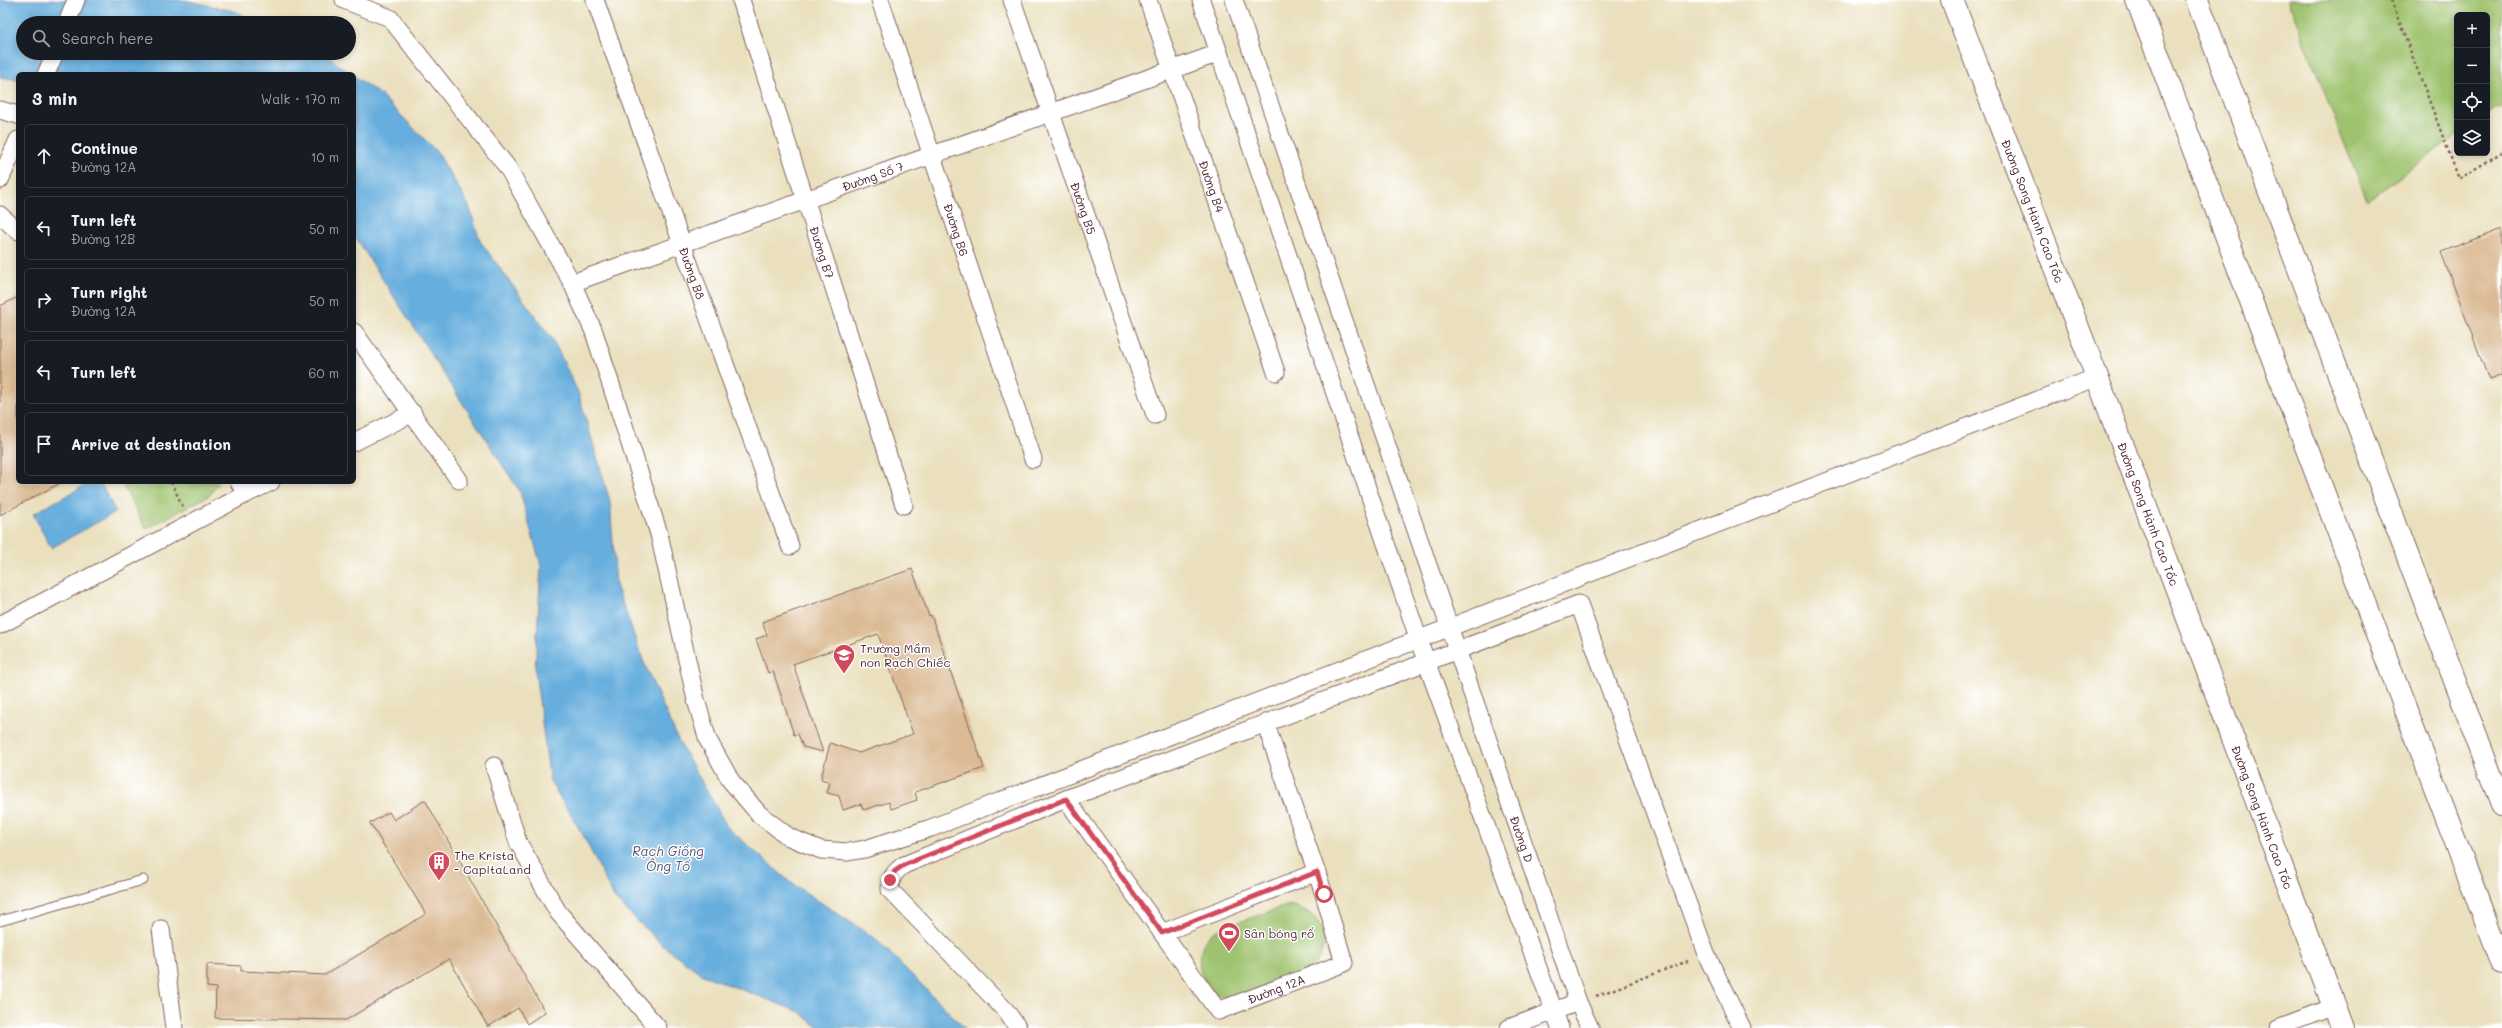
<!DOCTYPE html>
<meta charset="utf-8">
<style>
body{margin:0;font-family:Mali,sans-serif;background:#20242c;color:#f1f3f6}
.controls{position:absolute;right:12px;top:12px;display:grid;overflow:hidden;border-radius:6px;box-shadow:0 2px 6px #0003}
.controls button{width:36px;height:36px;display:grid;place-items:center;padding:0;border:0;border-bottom:1px solid #363941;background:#171b24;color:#f1f3f6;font:20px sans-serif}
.stop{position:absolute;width:12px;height:12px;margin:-9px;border:3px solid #d1495b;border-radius:50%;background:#fff}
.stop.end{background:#d1495b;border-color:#fff;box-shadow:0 1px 4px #0008}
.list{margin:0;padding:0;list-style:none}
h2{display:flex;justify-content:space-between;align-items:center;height:52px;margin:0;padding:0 16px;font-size:17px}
h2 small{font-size:13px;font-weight:400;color:#9ea1a6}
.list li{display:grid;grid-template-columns:26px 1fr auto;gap:12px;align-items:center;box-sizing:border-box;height:64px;margin:0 8px 8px;padding:0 8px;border:1px solid #363941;border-radius:6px}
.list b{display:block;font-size:15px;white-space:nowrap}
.list p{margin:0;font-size:13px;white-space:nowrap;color:#9ea1a6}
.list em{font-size:13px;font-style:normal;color:#9ea1a6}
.icon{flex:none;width:22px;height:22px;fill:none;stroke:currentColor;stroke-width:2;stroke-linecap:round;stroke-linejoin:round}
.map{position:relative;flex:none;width:2502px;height:1028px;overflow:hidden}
.search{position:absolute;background:#171b24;box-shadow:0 2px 6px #0003;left:16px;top:16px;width:340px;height:44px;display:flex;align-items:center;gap:10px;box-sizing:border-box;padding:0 14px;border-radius:22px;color:#9ea1a6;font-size:15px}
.panel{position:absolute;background:#171b24;box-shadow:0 2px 6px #0003;left:16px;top:72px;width:340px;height:412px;border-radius:6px}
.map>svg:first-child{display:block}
</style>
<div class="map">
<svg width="2502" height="1028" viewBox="0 0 2502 1028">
<rect width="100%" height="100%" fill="#fff"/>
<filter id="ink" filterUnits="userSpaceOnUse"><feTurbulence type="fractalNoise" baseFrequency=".025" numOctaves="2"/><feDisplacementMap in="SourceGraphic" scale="8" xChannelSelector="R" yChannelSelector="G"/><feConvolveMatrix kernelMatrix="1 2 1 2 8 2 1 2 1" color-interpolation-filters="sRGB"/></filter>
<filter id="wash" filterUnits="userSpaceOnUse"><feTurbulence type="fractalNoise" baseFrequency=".012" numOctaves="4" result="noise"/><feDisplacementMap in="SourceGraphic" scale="16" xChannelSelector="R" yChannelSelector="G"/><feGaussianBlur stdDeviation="0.9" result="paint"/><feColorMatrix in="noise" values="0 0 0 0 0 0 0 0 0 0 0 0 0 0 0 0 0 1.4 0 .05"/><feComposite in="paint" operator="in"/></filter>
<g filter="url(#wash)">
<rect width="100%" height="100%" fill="#eae0be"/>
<g fill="#9ec26d" stroke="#74704c">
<polygon points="2288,0 2502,0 2502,107 2494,108 2487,113 2487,15 2457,15 2457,135 2367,201"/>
<polygon points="121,482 219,482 210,495 146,529"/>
<path d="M1289,905c37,7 46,40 20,66l-77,29c-16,-4 -26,-11 -31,-27 -4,-14 -1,-29 10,-39 8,-7 64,-24 78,-29z"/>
</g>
<g fill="#66aedd" stroke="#586684">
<polygon points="0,0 185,0 234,11 262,23 23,23 23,53 323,53 351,74 18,74 18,80 0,77"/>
<polygon points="354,76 381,95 438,153 469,206 480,241 553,340 578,392 610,501 616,585 644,663 679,742 728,828 790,882 876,939 965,1028 819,1028 800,1012 703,975 662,945 614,898 583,835 550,781 535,671 541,566 520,492 354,235"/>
<polygon points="91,482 100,482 116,512 51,548 33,514"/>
</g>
<g id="blocks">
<g fill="#dbbb95">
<polygon points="2502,229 2502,375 2489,380 2441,252"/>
<polygon points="18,297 18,482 62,482 0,515 0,306"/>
<polygon points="912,569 929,616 931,615 984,768 915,792 917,800 891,809 889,802 863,810 861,804 843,810 839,796 827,793 830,782 821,779 830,743 859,753 913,734 878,634 793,664 823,752 803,747 798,734 794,735 773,671 768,673 756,639 767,635 762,622"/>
<polygon points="425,800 545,1012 527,1024 518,1008 488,1027 449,959 346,1020 215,1018 216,988 207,987 207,964 241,966 241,971 325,975 426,914 370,823 389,812 394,820"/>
</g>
</g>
</g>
<g filter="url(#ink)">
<use href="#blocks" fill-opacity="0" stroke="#82635e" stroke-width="1"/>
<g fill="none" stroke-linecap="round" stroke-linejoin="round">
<g stroke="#82635e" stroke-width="11">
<polyline id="service" points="0,921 143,880"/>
</g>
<g stroke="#82635e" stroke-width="19">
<g id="minor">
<polyline points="344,0 390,18 508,168 572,283 594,332 659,534 696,700 708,740 731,781 759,814 789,837 821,850 848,852 865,849 931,828 2097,377"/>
<path id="s1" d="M595,0l195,546"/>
<path id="s2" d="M741,0l163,505"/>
<path id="s3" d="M880,0l153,459"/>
<path id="s4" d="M1012,0l143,415"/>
<path id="s5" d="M1148,0l128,372"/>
<polyline points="1201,0 1426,661 1560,1028"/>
<path id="s6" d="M1234,0l344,1002 12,26"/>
<polyline points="67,23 76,0"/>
<polyline points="46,74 55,53"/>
<polyline points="0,110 18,115"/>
<polyline points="0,180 18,140"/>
<polyline points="0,215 18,231"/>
<path id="s7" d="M572,283l647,-230"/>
<polyline points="354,332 459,480"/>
<polyline points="354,442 413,413"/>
<polyline points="246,494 271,482"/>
<polyline points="0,625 246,494 239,482"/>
<polyline points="494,766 518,842 558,912 658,1028"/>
<path id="s8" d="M1066,799l152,212 126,-48 -20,-69 -58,-169"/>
<polyline points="161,929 174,1028"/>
<polyline points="1162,933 1317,872"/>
<path d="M1018,1028l-12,-17 -116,-121c0,-12 4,-18 14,-25l162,-66 513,-195 127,350 36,74"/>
<polyline points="1509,1028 1578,1002"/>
<polyline points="2279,1028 2334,1007"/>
</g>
</g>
<g stroke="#82635e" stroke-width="24">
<g id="secondary">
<path id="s9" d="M1952,0l145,377 245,651"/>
</g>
</g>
<g stroke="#82635e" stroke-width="24">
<g id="motorway">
<polyline points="2137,0 2502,964"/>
<polyline points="2197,0 2502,805"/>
</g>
</g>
<g stroke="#82635e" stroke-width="2.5" stroke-dasharray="3 3" stroke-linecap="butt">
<polyline points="2391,0 2459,179 2502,152"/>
<polyline points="164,482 165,482"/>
<polyline points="171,482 183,507"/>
<polyline points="1596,996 1688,961"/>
</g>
<use href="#service" stroke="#fff" stroke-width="9"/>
<use href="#minor" stroke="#fff" stroke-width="17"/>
<use href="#secondary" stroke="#fff" stroke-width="22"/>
<use href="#motorway" stroke="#fff" stroke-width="22"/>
</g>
</g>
<g fill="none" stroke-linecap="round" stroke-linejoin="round" filter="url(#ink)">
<polyline stroke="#d1495b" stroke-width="5" points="890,880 895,871 904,865 1066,799 1162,933 1317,872 1324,894"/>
</g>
<defs>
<g id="school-pin" transform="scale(1.15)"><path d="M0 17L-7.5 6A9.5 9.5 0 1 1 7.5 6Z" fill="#d1495b" stroke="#fff"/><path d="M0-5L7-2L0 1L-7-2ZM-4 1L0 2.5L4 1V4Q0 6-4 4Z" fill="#fff"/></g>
<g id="building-pin" transform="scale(1.15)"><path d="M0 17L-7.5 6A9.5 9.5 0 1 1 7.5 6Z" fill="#d1495b" stroke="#fff"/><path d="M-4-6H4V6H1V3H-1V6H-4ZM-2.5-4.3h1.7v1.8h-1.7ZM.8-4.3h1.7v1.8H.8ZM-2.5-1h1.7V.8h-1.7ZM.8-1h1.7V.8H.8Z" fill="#fff"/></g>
<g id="stadium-pin" transform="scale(1.15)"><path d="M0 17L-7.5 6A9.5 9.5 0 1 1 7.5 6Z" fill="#d1495b" stroke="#fff"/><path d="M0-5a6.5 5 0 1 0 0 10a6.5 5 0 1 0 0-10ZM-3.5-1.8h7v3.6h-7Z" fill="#fff"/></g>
</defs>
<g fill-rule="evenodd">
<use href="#school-pin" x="844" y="655"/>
<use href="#building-pin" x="439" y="862"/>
<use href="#stadium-pin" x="1229" y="933"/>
</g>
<g text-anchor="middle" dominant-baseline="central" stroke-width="3" stroke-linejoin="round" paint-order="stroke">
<g font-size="12" fill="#4a1f2b" stroke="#fff">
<text stroke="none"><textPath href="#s7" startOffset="319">Đường Số 7</textPath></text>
<text stroke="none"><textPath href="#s5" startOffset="197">Đường B4</textPath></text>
<text stroke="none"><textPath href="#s4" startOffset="220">Đường B5</textPath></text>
<text stroke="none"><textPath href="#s9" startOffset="226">Đường Song Hành Cao Tốc</textPath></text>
<text stroke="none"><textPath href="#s3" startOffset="242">Đường B6</textPath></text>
<text stroke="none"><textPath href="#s2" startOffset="265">Đường B7</textPath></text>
<text stroke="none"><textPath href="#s1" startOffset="290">Đường B8</textPath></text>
<text stroke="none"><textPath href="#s9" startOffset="550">Đường Song Hành Cao Tốc</textPath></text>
<text stroke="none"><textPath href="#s9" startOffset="874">Đường Song Hành Cao Tốc</textPath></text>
<text stroke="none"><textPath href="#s6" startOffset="887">Đường D</textPath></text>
<text stroke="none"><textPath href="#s8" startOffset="323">Đường 12A</textPath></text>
</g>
<g font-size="12" fill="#4a1f2b" stroke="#fff" text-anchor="start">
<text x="860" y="648">Trường Mầm<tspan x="860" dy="14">non Rạch Chiếc</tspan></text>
<text x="454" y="855">The Krista<tspan x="454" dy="14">- CapitaLand</tspan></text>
<text x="1244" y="933">Sân bóng rổ</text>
</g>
<g font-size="13" font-style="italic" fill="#555872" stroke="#fff">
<text x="668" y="850">Rạch Giồng<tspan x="668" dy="15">Ông Tố</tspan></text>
</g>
</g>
</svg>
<div class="controls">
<button>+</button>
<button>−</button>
<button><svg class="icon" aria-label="locate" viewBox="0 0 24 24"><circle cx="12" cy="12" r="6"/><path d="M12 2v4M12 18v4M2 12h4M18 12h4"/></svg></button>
<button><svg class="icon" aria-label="layers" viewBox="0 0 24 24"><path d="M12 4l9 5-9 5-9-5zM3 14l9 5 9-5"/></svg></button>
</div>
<div class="stop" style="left:1324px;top:894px"></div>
<div class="stop end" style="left:890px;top:880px"></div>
<div class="search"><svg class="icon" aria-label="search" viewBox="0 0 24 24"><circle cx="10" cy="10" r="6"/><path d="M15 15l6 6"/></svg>Search here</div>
<section class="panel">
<h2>3 min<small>Walk · 170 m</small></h2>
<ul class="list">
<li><svg class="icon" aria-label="ahead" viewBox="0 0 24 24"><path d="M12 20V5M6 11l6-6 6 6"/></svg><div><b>Continue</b><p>Đường 12A</p></div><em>10 m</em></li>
<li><svg class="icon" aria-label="left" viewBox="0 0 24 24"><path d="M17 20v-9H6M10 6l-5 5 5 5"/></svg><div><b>Turn left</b><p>Đường 12B</p></div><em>50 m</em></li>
<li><svg class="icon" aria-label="right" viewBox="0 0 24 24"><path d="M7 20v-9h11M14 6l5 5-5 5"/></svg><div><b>Turn right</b><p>Đường 12A</p></div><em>50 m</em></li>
<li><svg class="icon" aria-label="left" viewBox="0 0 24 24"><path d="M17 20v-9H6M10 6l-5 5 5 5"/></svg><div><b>Turn left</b></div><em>60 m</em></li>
<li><svg class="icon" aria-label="arrive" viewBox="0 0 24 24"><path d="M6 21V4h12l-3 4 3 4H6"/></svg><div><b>Arrive at destination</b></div></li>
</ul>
</section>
</div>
